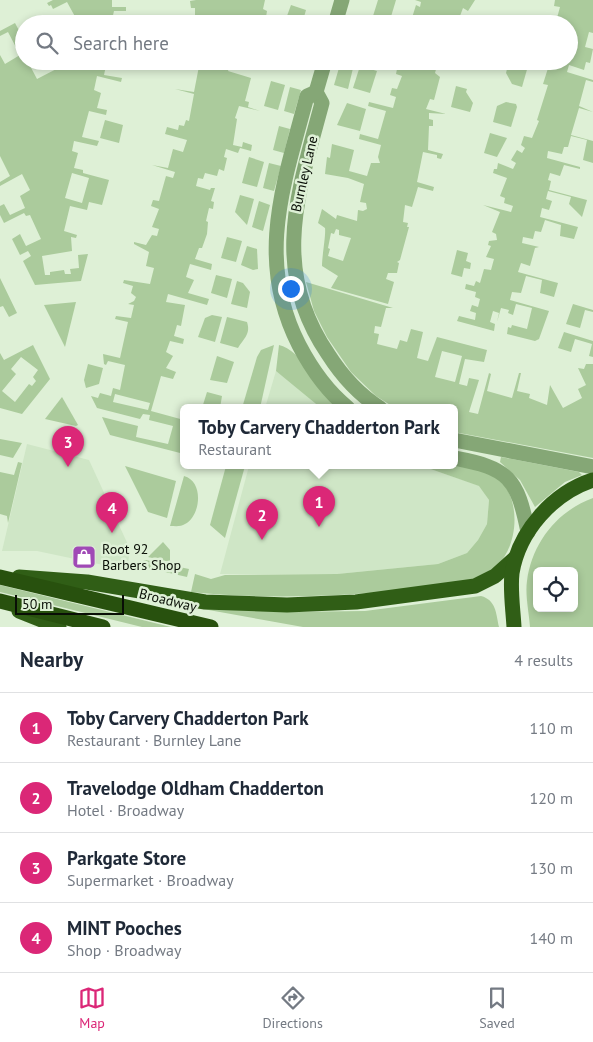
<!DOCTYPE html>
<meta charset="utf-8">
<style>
body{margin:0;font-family:"PT Sans",sans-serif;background:#f6f6f7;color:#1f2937}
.controls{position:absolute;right:15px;bottom:15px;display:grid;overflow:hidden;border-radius:8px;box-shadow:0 2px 8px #0003}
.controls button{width:45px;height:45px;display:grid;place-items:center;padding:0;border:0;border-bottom:1px solid #e0e1e3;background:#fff;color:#1f2937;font:25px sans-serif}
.scale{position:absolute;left:15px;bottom:12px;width:109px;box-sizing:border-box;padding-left:5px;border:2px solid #090e06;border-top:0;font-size:14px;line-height:18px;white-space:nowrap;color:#090e06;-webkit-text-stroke:4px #def0d6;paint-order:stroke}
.you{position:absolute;left:290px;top:288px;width:18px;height:18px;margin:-12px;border:4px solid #fff;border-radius:50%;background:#1a73e8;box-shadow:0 0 0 8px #1a73e833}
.badge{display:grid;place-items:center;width:32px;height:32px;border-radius:50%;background:#db2777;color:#fff;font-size:16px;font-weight:700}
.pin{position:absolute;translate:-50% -41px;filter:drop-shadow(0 1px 2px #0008)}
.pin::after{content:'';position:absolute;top:26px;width:18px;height:15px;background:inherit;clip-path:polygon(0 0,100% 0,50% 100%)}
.popup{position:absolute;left:180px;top:404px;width:278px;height:65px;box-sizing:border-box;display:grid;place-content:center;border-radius:8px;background:#fff;filter:drop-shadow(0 1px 4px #0005);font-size:16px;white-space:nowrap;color:#747a83}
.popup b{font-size:19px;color:#1f2937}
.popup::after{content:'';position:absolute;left:50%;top:100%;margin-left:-10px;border:10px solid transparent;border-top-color:#fff}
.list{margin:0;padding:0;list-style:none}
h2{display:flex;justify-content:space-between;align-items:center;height:65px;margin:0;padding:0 20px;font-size:21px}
h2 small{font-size:16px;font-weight:400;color:#747a83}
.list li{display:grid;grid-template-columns:32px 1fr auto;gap:15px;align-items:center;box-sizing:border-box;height:70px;padding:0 20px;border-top:1px solid #e0e1e3}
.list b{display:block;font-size:19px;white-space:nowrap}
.list p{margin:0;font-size:16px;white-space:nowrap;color:#747a83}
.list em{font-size:16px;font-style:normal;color:#747a83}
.icon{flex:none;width:28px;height:28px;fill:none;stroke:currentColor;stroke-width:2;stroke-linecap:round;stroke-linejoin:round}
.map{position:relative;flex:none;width:593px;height:627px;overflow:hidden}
.search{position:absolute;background:#fff;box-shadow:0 2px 8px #0003;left:15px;right:15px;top:15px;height:55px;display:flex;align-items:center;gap:12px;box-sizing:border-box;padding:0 18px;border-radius:28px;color:#747a83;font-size:19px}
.sheet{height:345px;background:#fff}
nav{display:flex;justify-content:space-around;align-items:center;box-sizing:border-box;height:70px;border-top:1px solid #e0e1e3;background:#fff;font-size:14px;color:#747a83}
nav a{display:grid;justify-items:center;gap:2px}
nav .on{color:#db2777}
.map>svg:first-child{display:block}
</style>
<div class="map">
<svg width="593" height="627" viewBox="0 0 593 627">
<rect width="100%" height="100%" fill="#def0d6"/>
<g fill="#cfe6c6">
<polygon points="276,371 299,388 321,408 265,408"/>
<polygon points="27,444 89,460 130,549 127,570 37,551 2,551"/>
<polygon points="249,466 422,466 480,486 489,500 487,524 478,540 467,553 438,564 337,574 220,574"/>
</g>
<g fill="#abcb9c" fill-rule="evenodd">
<polygon points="53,0 112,0 112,7 126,7 126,11 114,11 111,24 83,24 81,21 78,22 67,2 53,9 51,5 49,6 47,3"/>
<polygon points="196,0 265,0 263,9 267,11 266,17 260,16 259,22 243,18 241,24 195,24 195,8 191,8 190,1"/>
<polygon points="378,0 396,0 390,20 373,16"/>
<polygon points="415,0 475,0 468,11 463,8 457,24 420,24 411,21 416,5 420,7 421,2"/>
<polygon points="555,0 593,0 593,33 589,32 585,47 593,49 590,63 586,62 584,70 569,65 567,72 593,80 593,82 586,80 579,106 593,112 579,108 571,135 593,141 593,163 583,160 587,140 571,136 568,147 564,147 562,154 548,151 547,158 580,167 580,169 564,165 560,176 550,173 548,180 551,181 549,190 587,200 582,217 569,204 571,197 548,191 546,199 552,201 549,210 542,208 540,217 578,227 574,239 560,236 561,225 545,220 541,232 535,231 533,239 523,237 522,243 539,247 535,248 530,266 521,263 518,272 558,283 554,297 540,293 542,280 526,276 521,293 512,292 510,300 549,311 539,339 535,341 507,334 508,327 511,328 512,325 527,329 532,308 516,304 513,315 508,313 509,310 501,308 497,322 499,313 493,311 490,322 495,324 494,331 457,321 459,316 475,320 476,313 470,311 472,305 478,307 480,299 475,297 476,292 465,289 466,284 474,286 476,281 480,283 484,269 491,270 494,259 486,257 491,246 488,245 489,241 497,240 496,234 492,232 500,212 483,205 511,212 513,206 504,203 505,198 500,196 507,178 493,173 494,169 497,169 498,163 513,169 516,163 511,160 517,150 522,153 525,148 521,145 524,136 532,138 539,121 537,120 548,85 543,84 549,65 546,64 546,61 569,61 569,24 542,24 542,22 549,23 551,16 557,18 560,7 554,6"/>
<polygon points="291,5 306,10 302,24 284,24"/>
<path d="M15,23l9,17v21l4,1 9,17 29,-15 -1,-3h42l-3,14 18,3 -1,4 -24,-6 -3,14 7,3 -4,15 10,2 -1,5 -17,-4 -7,26 17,4 -2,5 -23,-5 -2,10 6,2 -4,15 9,2v3l26,7 -7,25 -13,-3 -2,8 -17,-4 -6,25 13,4 -1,3 -5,-1 1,14 -30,5 3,19h5v-3l14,-2 1,4h6l-1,-5 9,-1 -1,-13 10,-1 -7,27 -46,4 -12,-24 8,-5 -3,-5 -8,4 -8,-16 8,-5 6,12 15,-7 -11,-24 -4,1 -2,-3 -20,10 -4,-8v-9l4,-2 6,11 15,-7 -5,-12 10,-6 -8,-16 -22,12v-4l10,-6 -10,-20v-101l5,9 15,-9 -12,-23 -8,4v-5zM72,173l17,5 -7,25 -17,-5z"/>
<path d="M200,61h54l-2,7 -21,-6 -3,9 23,7 -6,23 4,1 -1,5 12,4 -21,-5 -4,12 2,1 -4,26 9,2 1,-5 9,3 -1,6 -11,-3 -2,5 -12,-4 -2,8 3,1 -3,13 -5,-2 -2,7 -12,-3 -2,6 -5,-1 -2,8 14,4 1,-2h4l-4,13 3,1 -1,7 -4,-1 -3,13 2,1 -1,12 -5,14h-3l-4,11 17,5 -1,6 -21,-6 -4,13 8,3 -6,13 21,6 -2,6 -39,-11 -2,8 19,3 -4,21 -4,-1 -3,11 10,3 -1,5 -13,-3 -4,11 7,4 -7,12 10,4 -3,7 -12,-3 -10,35 33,9v34l-74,-19 -8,-18 36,9 -2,11 32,7 5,-18 -24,-6 1,-5 -7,-1 -3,5 -43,-11 -6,-12 7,2 2,-5 11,3 2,-8 7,2 5,-25 -17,-4 -2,4 -2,-1 -1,-10 17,4 8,-36 -13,-3 1,-3 15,2 3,-13 -6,-1 6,-3 2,-4 -5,-4 2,-7 -10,-3 1,-3 26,4 4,-16 -8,-2 3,-14 -15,-8v-2l12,3 6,-10 5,1 2,-7 -7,-2 7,-18 -8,-3 2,-6 6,1 7,-25 7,2 2,-6 -23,-7 16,3 5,-19 10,3 4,-12 -22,-6 2,-7 11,3 1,-5 5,1 2,-6 3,1 5,-27 -19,-5 19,3zM115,394l35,9 -2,7 -35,-8z"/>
<polygon points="341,61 354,64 348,89 334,85"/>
<path d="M381,61l17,4 1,-4h45l-6,1 -3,11 5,4 -6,23 -4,-1 -4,10 20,5 -17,-1v6l4,1v6h-4l-1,24 15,4 -2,5 -4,-1v-3l-14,-3 -6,30 17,5 -1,4 -15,-4 -6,20 -7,-2 -2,17 5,1 -1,4h2l-9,33 -3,2 2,1 -2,10h-9l-2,6 8,3 -6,22 -57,-16 7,-12 -16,-10c0,-10 4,-31 3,-38l-7,-5 4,-14 14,10 1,-4 20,6 1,-11 5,1 4,-2 -1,-6 -6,-1 4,-18 -16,-6 -23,-4 2,-17 3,1 2,-14 22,6 -5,21 18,5 4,-13h9l-2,-6 3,-12 -22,-6 1,-5 18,5 8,-28 -18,-5 1,-4 24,6 3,-11 -6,-2 2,-7 5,1 5,-13 -6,-2 1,-5 -17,-4zM336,229l3,1v5l12,3 -8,23 -15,-5 2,-7 -2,-1 3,-15 3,1z"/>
<polygon points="509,61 528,66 522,87 512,84 506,73"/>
<polygon points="360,66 377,71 370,93 353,88"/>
<polygon points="271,81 285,85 278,110 264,106"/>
<polygon points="456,86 467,89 466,92 473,103 470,112 451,107"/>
<polygon points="290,87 301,90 294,114 284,111"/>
<polygon points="506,102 516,104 517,107 511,127 493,122 497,106"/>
<polygon points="347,103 366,109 360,131 337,125"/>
<polygon points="105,120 123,125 119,143 100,138"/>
<polygon points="279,126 290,129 284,153 273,150"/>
<polygon points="490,133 507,138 497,157 484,153"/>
<polygon points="249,157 264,162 257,187 242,183"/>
<polygon points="269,163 281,166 274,191 263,188"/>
<polygon points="240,195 254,199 247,225 235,212"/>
<polygon points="259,201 270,205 263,231 252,227"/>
<polygon points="227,237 242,241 236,262 221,258"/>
<polygon points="247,246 257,249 258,269 253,270 241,265"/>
<polygon points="457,250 468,253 466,261 471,263 470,269 464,268 462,277 451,274"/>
<polygon points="216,275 232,279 227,298 211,293"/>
<polygon points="0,278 17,313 9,317 3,306 0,307"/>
<polygon points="237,281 243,283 250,292 247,308 231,304"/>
<path d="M306,282l87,26h-7l-5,19 -6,-1 -1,7 5,1 -2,10 20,5 3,-9 7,2 4,-13 12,3 -6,26 11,3 9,-24 50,13 -3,12 -19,-3 -6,25 8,2 2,-8 10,2 -10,32 9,2 11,-41 2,1 -4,17 25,7 7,-25h2l-4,18 13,3 -1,4 18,7 3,-20 13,23 19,-10 -4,-9 8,-4 -8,-17 6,1 2,-5h7v94l-139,-26v-24h-59l-19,-12 -25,-24 -24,-35 -13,-26zM442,351l20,5 -7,26 -20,-5z"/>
<polygon points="76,302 65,347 44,305"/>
<polygon points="573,304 593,310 593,312 585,310 580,328 566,324"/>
<polygon points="212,315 222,317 215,342 198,337 205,318"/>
<path d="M227,317l20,5c4,12 -3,16 -9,26l-18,-5z"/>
<polygon points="564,332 593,341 593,357 589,356 592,344 575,339 571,352 558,348"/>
<path d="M33,345l17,34 -28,35 -22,-6v-55l4,7zM21,357l17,13 -5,7 3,4 -4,5 -3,-2 -14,18 -13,-11 14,-17 -5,-5z"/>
<polygon points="274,345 260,408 242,408 257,357 261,350"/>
<path d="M279,345c21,4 46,47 59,63h-17l-45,-37z"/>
<polygon points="217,356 234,362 227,383 210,380"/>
<polygon points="88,364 103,368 99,384 86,388 84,380"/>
<polygon points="207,392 222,396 220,408 202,408"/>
<polygon points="62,397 78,425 76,426 45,419"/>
<polygon points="0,439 22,443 13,458 0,455"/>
<polygon points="501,457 579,472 582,475 565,482 535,507 520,480 500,462"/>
<polygon points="18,462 22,463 8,523 7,516 0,514 0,472 14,475"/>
<polygon points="125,466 176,481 167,518 148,512"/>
<polygon points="226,466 245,466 225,538 210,525"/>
<path d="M422,466c21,0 51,-2 71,9 29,17 27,69 4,91 -6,6 -21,13 -30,16 -22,7 -48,7 -71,9 -69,6 -136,8 -205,1l4,-18 16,5 14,-4 112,-1 101,-10 29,-11 11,-13 9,-16 2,-24 -10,-14z"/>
<path d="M184,476c21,6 16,41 1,48 -4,3 -10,2 -15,2z"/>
<path d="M593,498v129h-63c-1,-14 -5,-32 -3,-46 5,-38 30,-70 66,-83zM537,571h37v37h-37z"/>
<polygon points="163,542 170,550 170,562 148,557"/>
<polygon points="146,560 189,569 187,577 143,567 143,561"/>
<polygon points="0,585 171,627 142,627 0,592"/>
<path d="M481,596c15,4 15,17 18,31h-196l-111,-20 94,5 79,-1z"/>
</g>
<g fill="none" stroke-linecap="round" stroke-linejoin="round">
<g stroke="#85a776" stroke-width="15">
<polyline points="335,24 342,0"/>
<path d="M325,61l-9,31 6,11c-24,90 -52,166 6,251 14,22 30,40 52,54"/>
<path d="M316,92l-9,4c-23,87 -52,163 -8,249 12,23 29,47 49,63"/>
<polyline points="454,440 593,467"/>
<path d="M454,458c55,10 63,20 74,74"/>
</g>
<g stroke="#305e16" stroke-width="15">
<polyline points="19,577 87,582 205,602 287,605 356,602 475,586 495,576 515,558"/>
<polyline points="19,611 59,627"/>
<path d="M514,627c-1,-18 -4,-37 -2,-54 7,-42 41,-80 81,-93"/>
</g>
<g stroke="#28510e" stroke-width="15">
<polyline points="0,577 211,627"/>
<polyline points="0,601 103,627"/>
</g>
</g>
<defs>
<g id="shop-square" transform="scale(1.25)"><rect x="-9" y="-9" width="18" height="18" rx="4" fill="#a049b6" stroke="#def0d6"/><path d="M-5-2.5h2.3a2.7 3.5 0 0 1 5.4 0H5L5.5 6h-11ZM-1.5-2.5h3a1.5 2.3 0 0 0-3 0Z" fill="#fff"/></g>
</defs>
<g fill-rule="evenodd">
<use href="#shop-square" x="84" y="557"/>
</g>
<g text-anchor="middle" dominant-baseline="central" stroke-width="5" stroke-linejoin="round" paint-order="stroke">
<g font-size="14" fill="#090e06" stroke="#def0d6">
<text transform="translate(304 174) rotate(-77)">Burnley Lane</text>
<text transform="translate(168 600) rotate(14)">Broadway</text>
</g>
<g font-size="14" fill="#090e06" stroke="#def0d6" text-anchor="start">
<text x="102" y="549">Root 92<tspan x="102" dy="16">Barbers Shop</tspan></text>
</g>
</g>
</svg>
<div class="controls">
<button><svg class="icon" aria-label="locate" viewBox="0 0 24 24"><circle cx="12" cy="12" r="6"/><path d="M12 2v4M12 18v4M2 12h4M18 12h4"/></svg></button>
</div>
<div class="scale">50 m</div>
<div class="you"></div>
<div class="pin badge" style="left:319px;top:527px">1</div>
<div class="popup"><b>Toby Carvery Chadderton Park</b>Restaurant</div>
<div class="pin badge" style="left:262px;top:540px">2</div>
<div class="pin badge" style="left:68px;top:467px">3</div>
<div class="pin badge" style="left:112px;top:533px">4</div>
<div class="search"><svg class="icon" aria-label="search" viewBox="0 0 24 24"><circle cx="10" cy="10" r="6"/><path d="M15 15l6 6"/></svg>Search here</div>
</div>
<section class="sheet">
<h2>Nearby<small>4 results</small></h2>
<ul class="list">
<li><span class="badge">1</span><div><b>Toby Carvery Chadderton Park</b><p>Restaurant · Burnley Lane</p></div><em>110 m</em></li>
<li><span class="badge">2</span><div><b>Travelodge Oldham Chadderton</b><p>Hotel · Broadway</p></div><em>120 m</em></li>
<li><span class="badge">3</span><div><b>Parkgate Store</b><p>Supermarket · Broadway</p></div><em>130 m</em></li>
<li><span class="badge">4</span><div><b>MINT Pooches</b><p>Shop · Broadway</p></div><em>140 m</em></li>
</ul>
</section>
<nav>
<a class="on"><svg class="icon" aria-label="map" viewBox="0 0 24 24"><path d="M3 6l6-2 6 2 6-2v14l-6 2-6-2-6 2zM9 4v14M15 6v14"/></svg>Map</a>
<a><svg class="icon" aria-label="directions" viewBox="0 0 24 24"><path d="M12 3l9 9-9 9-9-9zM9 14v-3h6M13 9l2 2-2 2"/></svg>Directions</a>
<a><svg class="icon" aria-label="saved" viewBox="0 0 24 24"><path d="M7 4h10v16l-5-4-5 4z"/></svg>Saved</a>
</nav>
